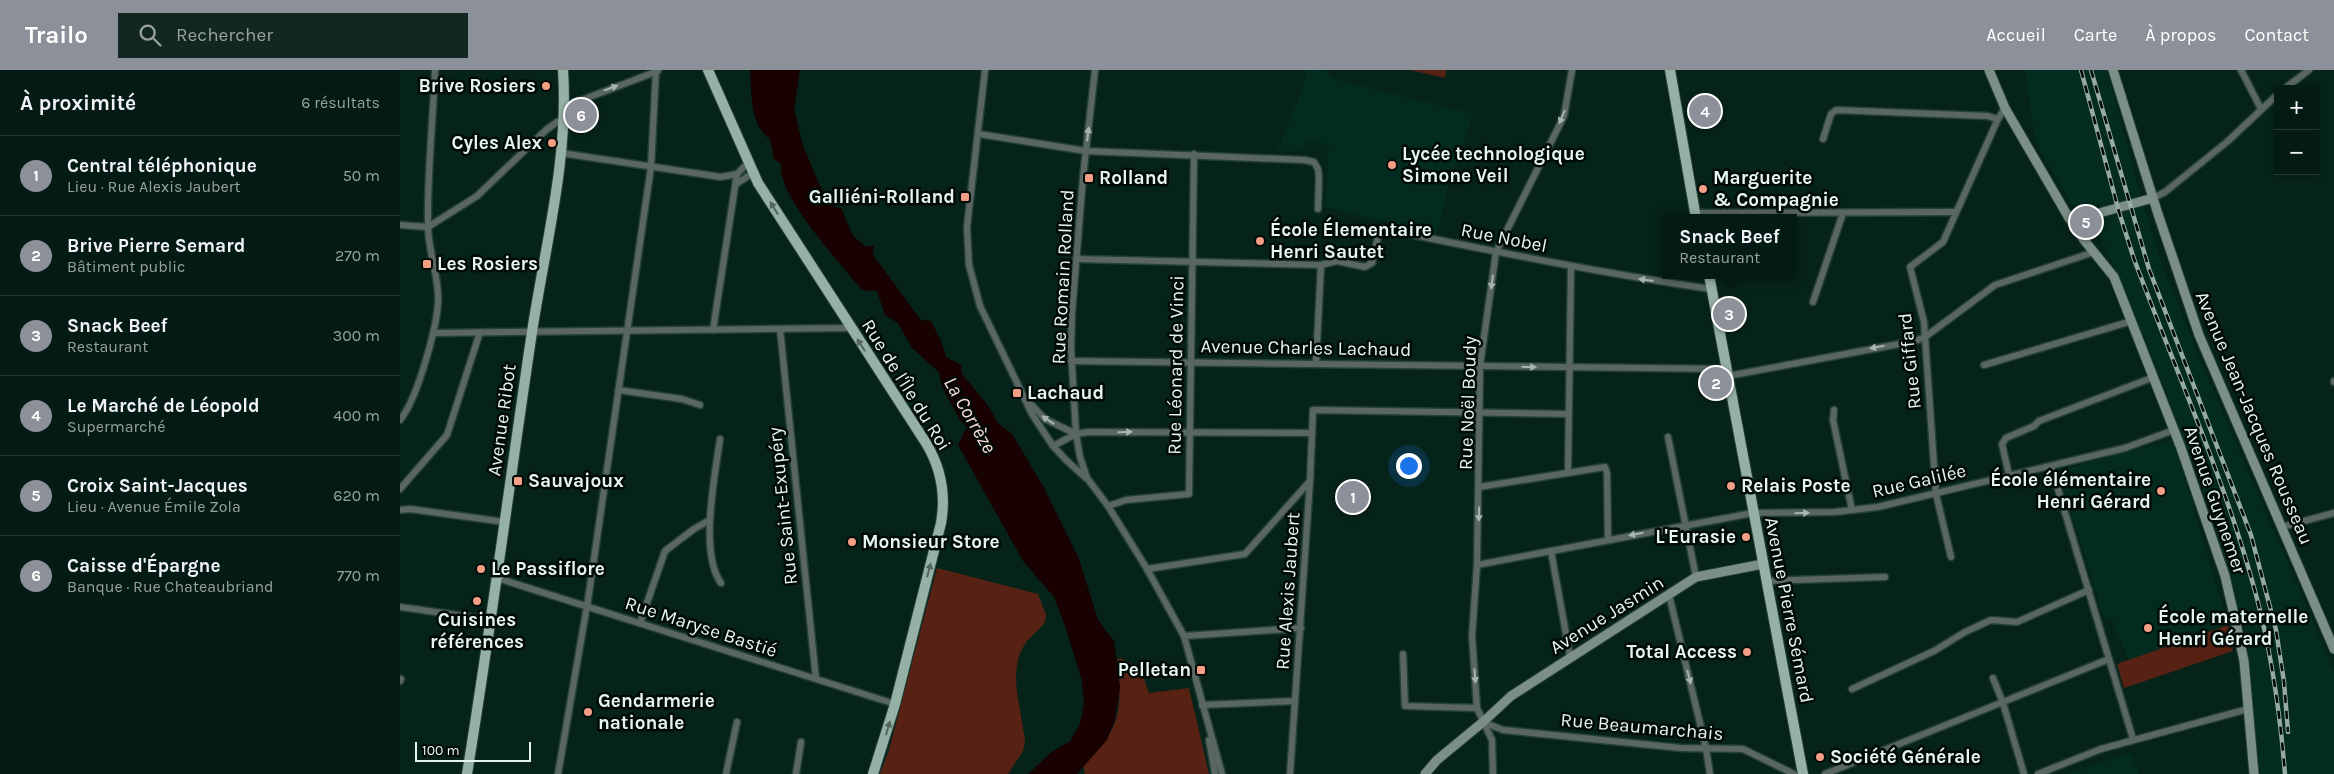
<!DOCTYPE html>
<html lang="fr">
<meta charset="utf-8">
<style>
body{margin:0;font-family:Karla,sans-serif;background:#122722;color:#f1f3f6}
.controls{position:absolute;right:15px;top:15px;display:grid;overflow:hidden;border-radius:0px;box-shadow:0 1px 4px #0004}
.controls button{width:45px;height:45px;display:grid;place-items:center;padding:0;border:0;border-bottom:1px solid #253834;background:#041a14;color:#f1f3f6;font:25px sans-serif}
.scale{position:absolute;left:15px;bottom:12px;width:116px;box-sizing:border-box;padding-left:5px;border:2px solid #e5f5ef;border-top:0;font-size:14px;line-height:18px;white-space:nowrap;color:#e5f5ef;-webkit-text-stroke:4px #020a06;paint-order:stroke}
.you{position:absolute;left:1008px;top:395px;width:18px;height:18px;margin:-12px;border:4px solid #fff;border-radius:50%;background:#1a73e8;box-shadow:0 0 0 8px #1a73e833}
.badge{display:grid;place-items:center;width:32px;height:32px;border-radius:50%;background:#8c9099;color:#fff;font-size:16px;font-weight:700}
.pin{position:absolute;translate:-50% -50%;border:2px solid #fff;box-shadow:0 1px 5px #0006}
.popup{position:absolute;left:1262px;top:144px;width:135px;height:65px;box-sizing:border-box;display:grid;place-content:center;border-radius:0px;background:#041a14;filter:drop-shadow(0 1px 4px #0005);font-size:16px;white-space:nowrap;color:#97a1a0}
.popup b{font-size:19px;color:#f1f3f6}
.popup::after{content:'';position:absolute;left:50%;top:100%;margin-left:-10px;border:10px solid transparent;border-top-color:#041a14}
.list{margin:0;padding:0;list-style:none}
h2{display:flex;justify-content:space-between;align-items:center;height:65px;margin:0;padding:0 20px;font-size:21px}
h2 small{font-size:16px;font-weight:400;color:#97a1a0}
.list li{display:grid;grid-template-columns:32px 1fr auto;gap:15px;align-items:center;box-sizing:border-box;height:80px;padding:0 20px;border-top:1px solid #253834}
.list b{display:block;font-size:19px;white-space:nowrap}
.list p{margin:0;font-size:16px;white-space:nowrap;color:#97a1a0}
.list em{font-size:16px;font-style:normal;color:#97a1a0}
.icon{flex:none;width:28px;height:28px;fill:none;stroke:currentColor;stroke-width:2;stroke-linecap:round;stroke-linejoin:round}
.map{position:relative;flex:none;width:1934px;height:704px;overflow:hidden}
header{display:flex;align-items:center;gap:30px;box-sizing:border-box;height:70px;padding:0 25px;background:#8c9099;color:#fff}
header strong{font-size:24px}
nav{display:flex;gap:28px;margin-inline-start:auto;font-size:18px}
.search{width:350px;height:45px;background:#122722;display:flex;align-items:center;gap:12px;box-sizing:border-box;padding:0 18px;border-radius:0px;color:#97a1a0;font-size:19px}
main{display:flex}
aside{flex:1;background:#041a14}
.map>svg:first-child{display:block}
</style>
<header>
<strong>Trailo</strong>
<div class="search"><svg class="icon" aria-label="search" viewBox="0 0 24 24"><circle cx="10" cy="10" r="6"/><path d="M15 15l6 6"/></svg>Rechercher</div>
<nav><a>Accueil</a><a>Carte</a><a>À propos</a><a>Contact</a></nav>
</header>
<main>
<aside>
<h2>À proximité<small>6 résultats</small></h2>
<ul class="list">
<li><span class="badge">1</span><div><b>Central téléphonique</b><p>Lieu · Rue Alexis Jaubert</p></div><em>50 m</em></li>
<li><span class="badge">2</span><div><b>Brive Pierre Semard</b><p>Bâtiment public</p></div><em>270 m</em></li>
<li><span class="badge">3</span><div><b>Snack Beef</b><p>Restaurant</p></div><em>300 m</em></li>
<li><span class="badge">4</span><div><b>Le Marché de Léopold</b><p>Supermarché</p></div><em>400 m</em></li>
<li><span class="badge">5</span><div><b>Croix Saint-Jacques</b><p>Lieu · Avenue Émile Zola</p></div><em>620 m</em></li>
<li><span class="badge">6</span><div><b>Caisse d'Épargne</b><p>Banque · Rue Chateaubriand</p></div><em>770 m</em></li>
</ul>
</aside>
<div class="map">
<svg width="1934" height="704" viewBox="0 0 1934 704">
<rect width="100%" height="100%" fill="#06231a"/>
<g fill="#032b1f">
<polygon points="907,0 923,0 937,10 1074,44 1050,109 1037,164 925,137 929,74 906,72 902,81 877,81 899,28"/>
<polygon points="1625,0 1707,0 1741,127 1764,200 1812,318 1934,600 1934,704 1860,704 1846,563 1808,433 1756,297 1695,151 1704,149 1701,136 1672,135 1639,78 1634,63"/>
<polygon points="1772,370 1786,404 1784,408 1789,423 1793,426 1796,434 1792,435 1828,555 1729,591 1712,549 1705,550 1703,545 1659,404 1661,400"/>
<polygon points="1731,683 1739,704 1667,704"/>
</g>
<g fill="#572213">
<polygon points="1010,0 1046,0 1045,8"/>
<path d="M537,498l101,26 8,21 -1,7c-5,8 -15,14 -20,22 -19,28 -2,69 0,99l-2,8 -15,23h-128l9,-24z"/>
<polygon points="1828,555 1833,581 1724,618 1717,594"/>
<path d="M720,588l20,10 9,25 40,-5 20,86h-124l-2,-8c8,-9 18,-19 25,-30 15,-21 12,-52 9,-76z"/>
</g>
<path fill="#180100" d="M350,0h50l-6,39 9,37 17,40 14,21 7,1 12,28 12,10h9l-1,9 48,65 10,1 11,22 4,14 15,8 1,9 24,29 12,20 14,11 31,52 36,73 19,61 16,21 6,46 -5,32 -8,21 -30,34h-49l24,-22 18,-11 10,-17 4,-20 -2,-23 -17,-55 -11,-29 -31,-36 -65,-116 9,-18 -7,-7 -18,-33 -3,-15 -27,-24 -14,-25 -13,-8 -8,-24 -15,-1c-21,-26 -85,-94 -81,-126l-7,-5 -4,-20c-21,-14 -18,-47 -20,-69z"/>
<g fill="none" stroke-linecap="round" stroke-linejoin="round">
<g stroke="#254038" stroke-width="9">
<g id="street">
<polyline points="585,0 567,157 569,195 580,236 632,344 653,376 667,391 686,408"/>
<polyline points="695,0 683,107 672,243 671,277 676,364 680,387 687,408 708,436 747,499 784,566 822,704"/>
<polyline points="1841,0 1861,39"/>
<polyline points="1884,19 1909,0"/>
<polyline points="166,36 258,1"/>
<polyline points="579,64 686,81 904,90 914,92 918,99 919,107 918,139"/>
<polyline points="1423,69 1431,44 1436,40 1587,46 1598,49"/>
<polyline points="161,83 321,107 337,104"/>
<polyline points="336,114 353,103"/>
<polyline points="1753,128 1765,122 1828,71 1878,24"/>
<polyline points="1295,143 1556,142"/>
<polyline points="0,155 28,157"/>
<polyline points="28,157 77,126 146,60 157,52 164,51"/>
<path d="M677,189l244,6 16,-4 28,6 7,-4 8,-35c110,23 220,45 331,61"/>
<polyline points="1413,232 1443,143"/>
<polyline points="380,259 416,609"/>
<polyline points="313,260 337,104 348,93"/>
<polyline points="34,263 450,258"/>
<polyline points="671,291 1327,299"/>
<polyline points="916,293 921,195"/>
<polyline points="1584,295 1732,251"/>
<polyline points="1328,306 1515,271 1525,267 1595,215 1694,182"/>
<polyline points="1934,311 1934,312"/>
<polyline points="218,320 282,329 300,335"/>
<polyline points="628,331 645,349 676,364"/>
<polyline points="1434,340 1433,350 1452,440"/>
<path d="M0,350c17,-20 40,-100 38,-126 -1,-23 -10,-45 -10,-68 -1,-52 5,-104 7,-156"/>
<polyline points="1268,367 1296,507"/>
<path d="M320,369c-5,36 -21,114 1,144"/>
<polyline points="653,376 676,364 688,362 912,363"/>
<polyline points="1651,396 1733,669"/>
<polyline points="1168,402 1171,196"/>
<polyline points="1609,405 1602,374 1606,368 1634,356 1639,351 1754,307"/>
<polyline points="1079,417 1205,397 1207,403 1208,469"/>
<polyline points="0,419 47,365 80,262"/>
<polyline points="708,436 726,430 789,424 794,84"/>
<polyline points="0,440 10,439 105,452"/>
<polyline points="1882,457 1934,443"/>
<polyline points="1151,481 1170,586"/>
<polyline points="1551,487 1536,424 1524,252 1510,197 1543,172 1598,49 1605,38"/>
<polyline points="1077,495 1353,443 1435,442 1478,437 1725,378 1774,360"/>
<polyline points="747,499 845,484 910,411"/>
<polyline points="97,508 495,634"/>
<polyline points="1366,511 1485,507"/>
<polyline points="1269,525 1306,678 1310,704"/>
<polyline points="0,537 92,550"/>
<polyline points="240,553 265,481 294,459 308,451"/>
<polyline points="784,566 901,558"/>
<polyline points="1003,584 1005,636 1077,638"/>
<polyline points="1593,608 1603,633 1624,704"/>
<polyline points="0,611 1,609"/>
<polyline points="1452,619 1534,581 1565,562 1591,550 1617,552 1689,520"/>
<polyline points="802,635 895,631"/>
<polyline points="1083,652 1103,660 1281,678 1343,679 1394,704"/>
<polyline points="809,670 815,704"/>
<polyline points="158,704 188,530 251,97 256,0"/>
<polyline points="326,704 337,652"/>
<polyline points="396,704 401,672"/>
<polyline points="890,704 910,411 913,340 1168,344"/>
<polyline points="1093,704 1092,670 1077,638 1072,566 1077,495 1080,296 1096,182 1164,46 1172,0"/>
<polyline points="1425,704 1709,589"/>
<polyline points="1638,704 1701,679 1848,639"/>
</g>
</g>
<g stroke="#254038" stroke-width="11">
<g id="secondary">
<polyline points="1589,0 1605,38 1669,148 1684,170 1714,207 1781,378 1825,506 1837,558 1844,591 1854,704"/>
<polyline points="1713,0 1758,144 1799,265 1934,579"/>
<polyline points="1669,148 1692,145 1753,128"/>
<polyline points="1025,704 1037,690 1083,652 1111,626 1296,507 1363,494"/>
</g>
</g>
<g stroke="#254038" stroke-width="12">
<g id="primary">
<path d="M308,0l50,113 168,260c15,25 20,52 15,80l-46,181 -22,70"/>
<polyline points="1270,0 1296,148"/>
<polyline points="1309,205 1403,704"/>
<path d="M67,704c24,-147 43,-295 65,-442 13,-86 37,-174 31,-262"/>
</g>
</g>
<use href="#street" stroke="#596661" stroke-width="6"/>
<use href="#secondary" stroke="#7b8f87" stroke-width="9"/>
<use href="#primary" stroke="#95b0a5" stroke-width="10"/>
<g stroke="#95aaa3" stroke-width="4.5">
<g id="rail">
<path d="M1681,0l38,142 15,47c41,110 90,218 121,332 16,59 25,121 30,183"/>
<polyline points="1691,0 1749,199 1851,465 1876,560 1884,612 1888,662"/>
</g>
</g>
<use href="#rail" stroke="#020a06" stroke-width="2.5" stroke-dasharray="8" stroke-linecap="butt"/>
</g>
<defs><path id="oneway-solid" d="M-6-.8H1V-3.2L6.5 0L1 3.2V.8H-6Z" transform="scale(1.25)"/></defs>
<g fill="#a6b5af">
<use href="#oneway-solid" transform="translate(211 18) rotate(-21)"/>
<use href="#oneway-solid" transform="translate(1162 47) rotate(113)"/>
<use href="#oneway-solid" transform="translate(688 64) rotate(-83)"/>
<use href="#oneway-solid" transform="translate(1246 210) rotate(-172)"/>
<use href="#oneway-solid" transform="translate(1092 212) rotate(98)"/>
<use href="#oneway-solid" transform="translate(1477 277) rotate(170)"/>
<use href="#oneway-solid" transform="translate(1129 297) rotate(1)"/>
<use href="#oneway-solid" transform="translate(648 350) rotate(-146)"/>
<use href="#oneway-solid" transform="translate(725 362) rotate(-1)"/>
<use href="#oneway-solid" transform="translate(1402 443) rotate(-1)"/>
<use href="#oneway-solid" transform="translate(1079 444) rotate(92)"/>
<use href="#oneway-solid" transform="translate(1236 464) rotate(170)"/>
<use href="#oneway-solid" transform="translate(1075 606) rotate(86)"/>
<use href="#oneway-solid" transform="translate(1289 607) rotate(76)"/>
</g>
<g fill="#53655d">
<use href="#oneway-solid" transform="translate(374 138) rotate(-122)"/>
<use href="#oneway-solid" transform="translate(461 275) rotate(-123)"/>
<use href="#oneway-solid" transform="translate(529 500) rotate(-75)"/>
<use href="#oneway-solid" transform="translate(488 658) rotate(-74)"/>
</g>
<g fill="#f39f86" stroke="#020a06" stroke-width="2">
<circle cx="146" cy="16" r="5"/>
<circle cx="152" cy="73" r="5"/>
<circle cx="992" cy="95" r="5"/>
<rect x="684" y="103" width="10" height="10" rx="2.5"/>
<circle cx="1303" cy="119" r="5"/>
<rect x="560" y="122" width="10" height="10" rx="2.5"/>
<circle cx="860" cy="171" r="5"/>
<rect x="22" y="189" width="10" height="10" rx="2.5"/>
<rect x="612" y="318" width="10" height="10" rx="2.5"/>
<rect x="113" y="406" width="10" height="10" rx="2.5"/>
<circle cx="1331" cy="416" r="5"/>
<circle cx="1761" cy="421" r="5"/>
<circle cx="1346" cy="467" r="5"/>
<circle cx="452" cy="472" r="5"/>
<circle cx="81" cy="499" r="5"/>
<circle cx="77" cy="531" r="5"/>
<circle cx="1748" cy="558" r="5"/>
<circle cx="1347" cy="582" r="5"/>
<rect x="796" y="595" width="10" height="10" rx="2.5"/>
<circle cx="188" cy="642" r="5"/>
<circle cx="1420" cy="687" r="5"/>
</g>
<g text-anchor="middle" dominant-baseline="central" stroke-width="5" stroke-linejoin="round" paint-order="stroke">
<g font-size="19" font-weight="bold" fill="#e5f5ef" stroke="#020a06" text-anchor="start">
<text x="136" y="16" text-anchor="end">Brive Rosiers</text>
<text x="142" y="73" text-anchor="end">Cyles Alex</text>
<text x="1002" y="84">Lycée technologique<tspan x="1002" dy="22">Simone Veil</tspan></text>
<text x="699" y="108">Rolland</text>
<text x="1313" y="108">Marguerite<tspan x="1313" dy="22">&amp; Compagnie</tspan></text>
<text x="555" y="127" text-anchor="end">Galliéni-Rolland</text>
<text x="870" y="160">École Élementaire<tspan x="870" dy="22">Henri Sautet</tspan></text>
<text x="37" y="194">Les Rosiers</text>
<text x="627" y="323">Lachaud</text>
<text x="1751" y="410" text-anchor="end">École élémentaire<tspan x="1751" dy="22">Henri Gérard</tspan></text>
<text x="128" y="411">Sauvajoux</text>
<text x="1341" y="416">Relais Poste</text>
<text x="1336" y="467" text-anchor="end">L'Eurasie</text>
<text x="462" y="472">Monsieur Store</text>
<text x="91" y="499">Le Passiflore</text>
<text x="1758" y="547">École maternelle<tspan x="1758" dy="22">Henri Gérard</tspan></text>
<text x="77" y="550" text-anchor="middle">Cuisines<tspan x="77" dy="22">références</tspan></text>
<text x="1337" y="582" text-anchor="end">Total Access</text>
<text x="791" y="600" text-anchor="end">Pelletan</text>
<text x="198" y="631">Gendarmerie<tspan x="198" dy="22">nationale</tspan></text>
<text x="1430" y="687">Société Générale</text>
</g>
<g font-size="19" fill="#e5f5ef" stroke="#020a06">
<text transform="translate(1104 168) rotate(11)">Rue Nobel</text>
<text transform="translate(663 207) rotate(-87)">Rue Romain Rolland</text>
<text transform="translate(906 278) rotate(1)">Avenue Charles Lachaud</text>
<text transform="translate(1510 291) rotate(-96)">Rue Giffard</text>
<text transform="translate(776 295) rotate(-89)">Rue Léonard de Vinci</text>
<text transform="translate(506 315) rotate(58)">Rue de l'Île du Roi</text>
<text transform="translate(1068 333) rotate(-88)">Rue Noël Boudy</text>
<text transform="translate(1854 348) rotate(67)">Avenue Jean-Jacques Rousseau</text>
<text transform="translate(102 350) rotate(-82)">Avenue Ribot</text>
<text transform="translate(1519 411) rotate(-13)">Rue Galilée</text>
<text transform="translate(1815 430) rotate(71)">Avenue Guynemer</text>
<text transform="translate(383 436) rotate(-96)">Rue Saint-Exupéry</text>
<text transform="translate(888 521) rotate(-86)">Rue Alexis Jaubert</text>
<text transform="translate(1389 540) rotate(79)">Avenue Pierre Sémard</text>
<text transform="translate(1207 545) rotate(-32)">Avenue Jasmin</text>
<text transform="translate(301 557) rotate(18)">Rue Maryse Bastié</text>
<text transform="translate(1242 657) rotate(5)">Rue Beaumarchais</text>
</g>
<g font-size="20" font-style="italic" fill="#f8ddd5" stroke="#020a06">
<text transform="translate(570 345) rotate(60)">La Corrèze</text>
</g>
</g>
</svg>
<div class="controls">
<button>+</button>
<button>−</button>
</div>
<div class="scale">100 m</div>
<div class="you"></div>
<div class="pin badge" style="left:953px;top:427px">1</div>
<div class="pin badge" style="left:1316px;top:313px">2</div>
<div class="pin badge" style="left:1329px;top:244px">3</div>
<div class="popup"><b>Snack Beef</b>Restaurant</div>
<div class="pin badge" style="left:1305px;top:41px">4</div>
<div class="pin badge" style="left:1686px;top:152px">5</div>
<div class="pin badge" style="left:181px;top:45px">6</div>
</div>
</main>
